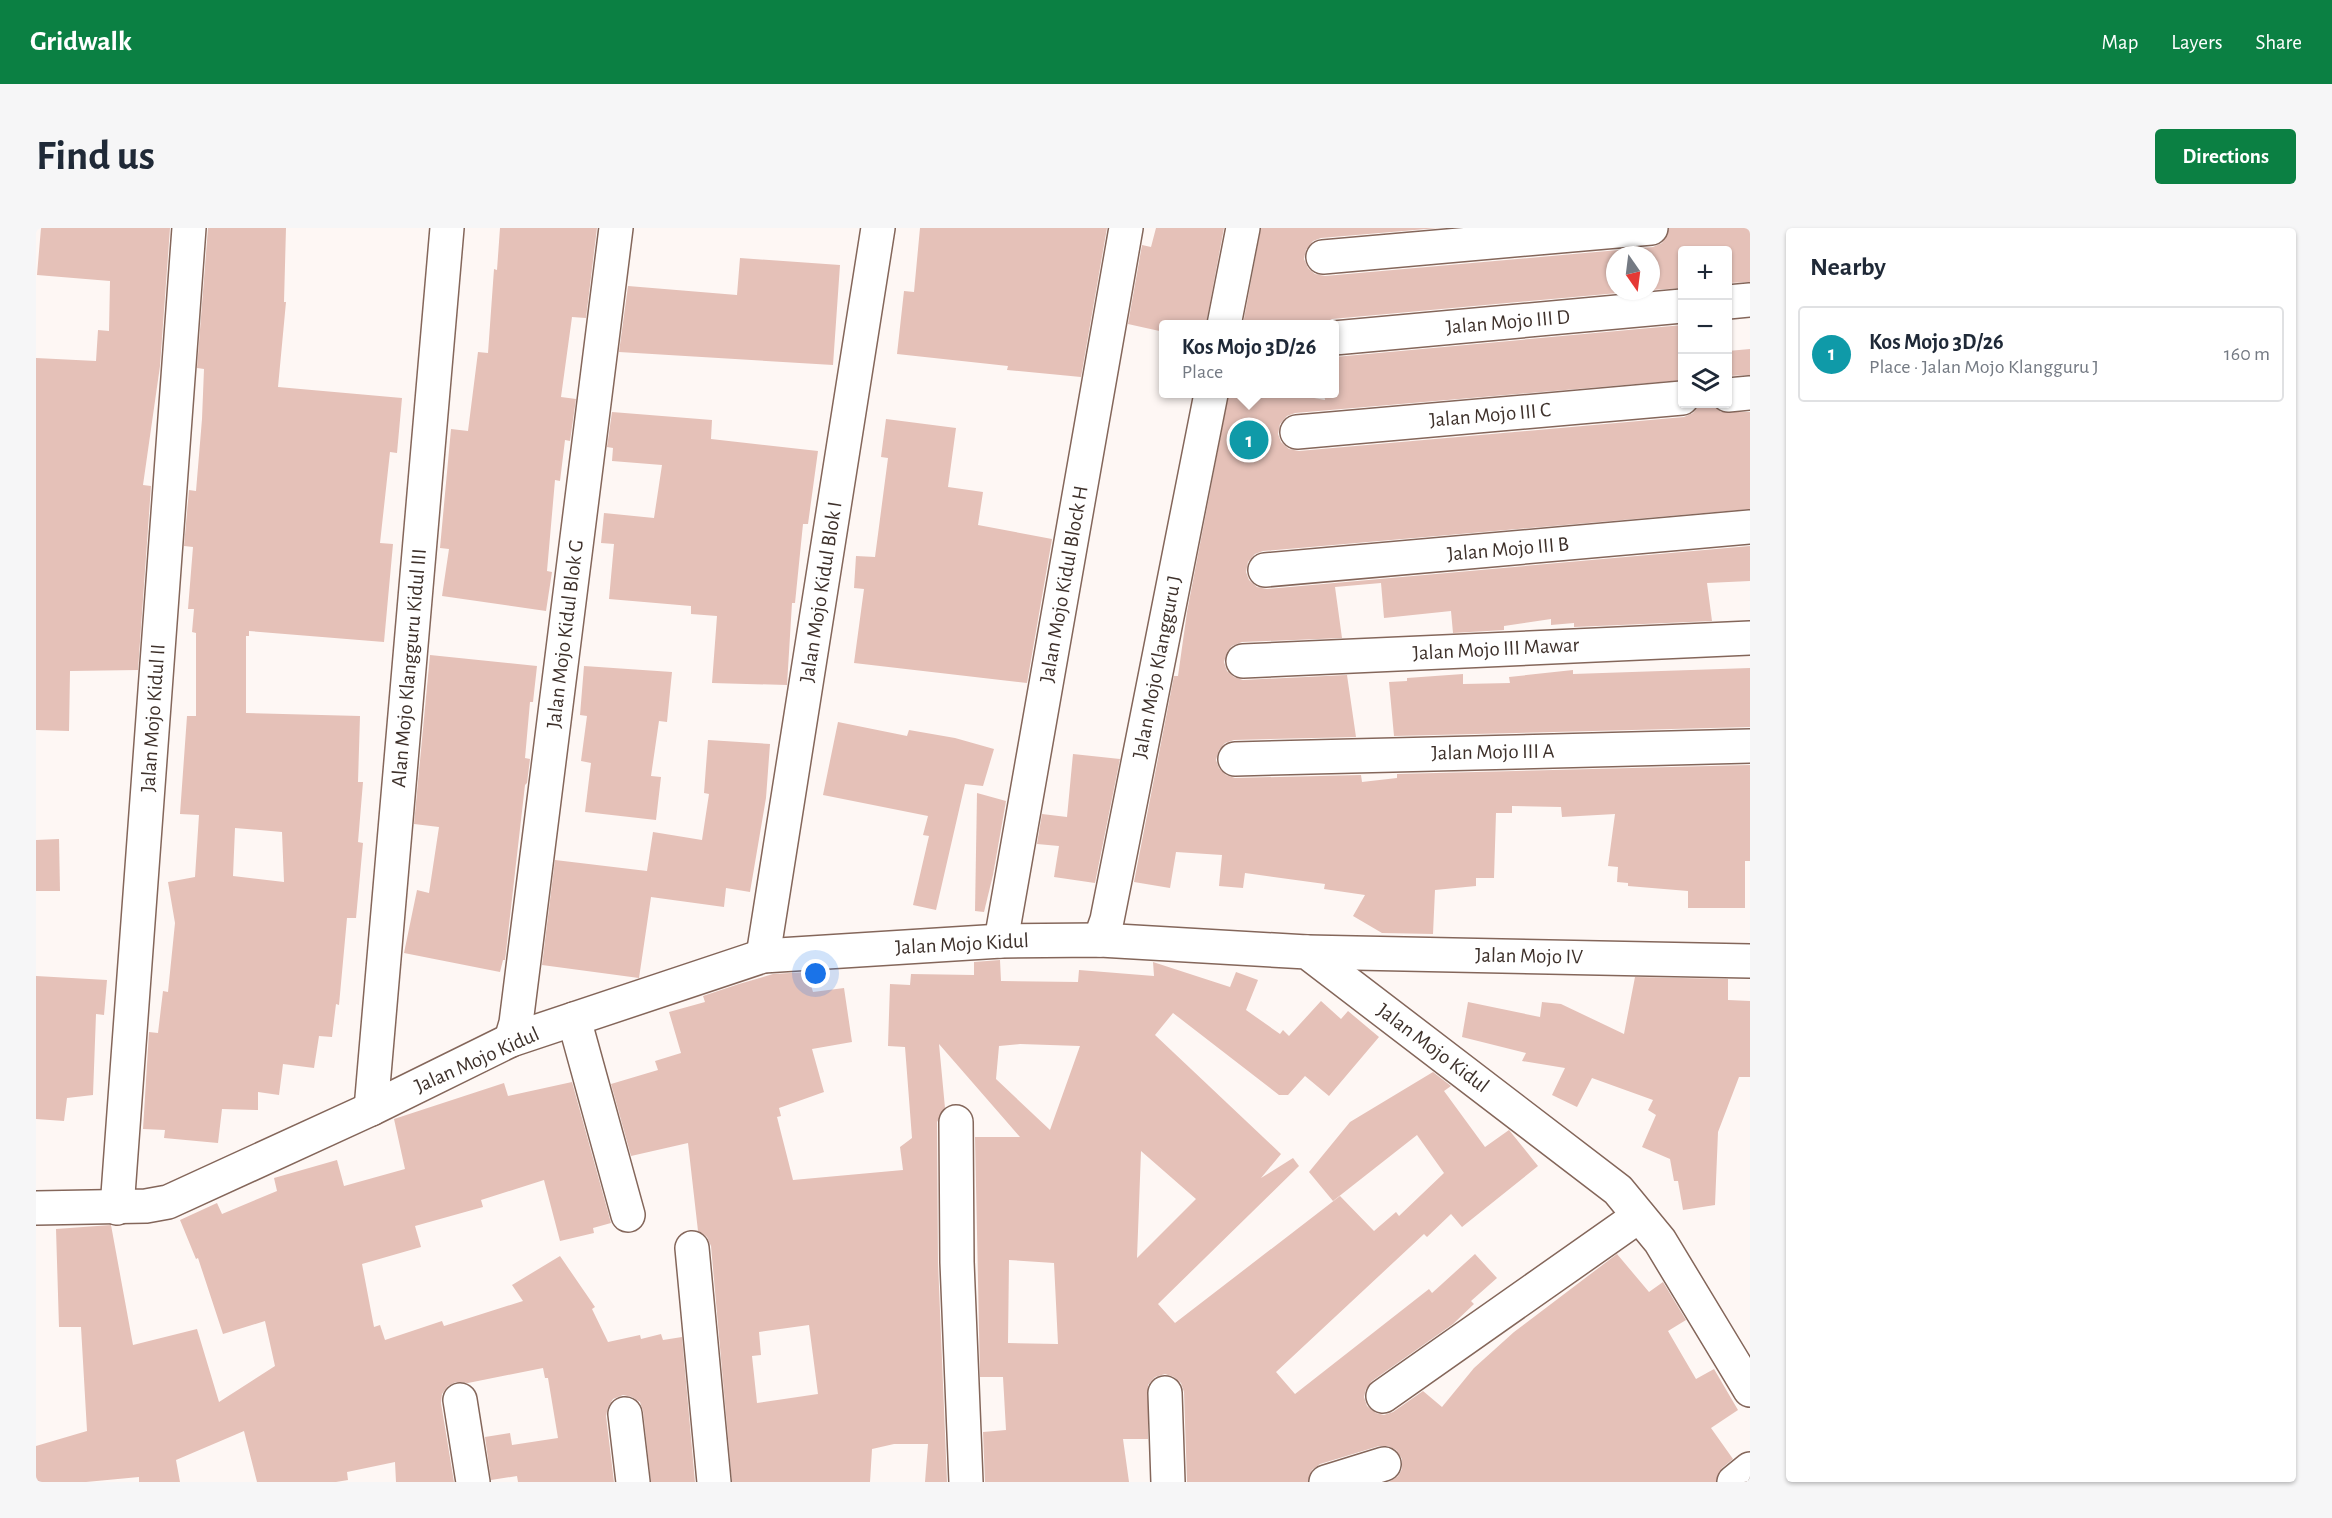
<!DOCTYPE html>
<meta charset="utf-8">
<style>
body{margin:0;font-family:"Alegreya Sans",sans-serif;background:#f6f6f7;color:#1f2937}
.controls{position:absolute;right:18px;top:18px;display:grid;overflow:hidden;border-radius:6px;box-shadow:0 2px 4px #0004}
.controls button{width:54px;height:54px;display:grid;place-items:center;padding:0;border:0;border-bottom:2px solid #e0e1e3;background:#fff;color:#1f2937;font:30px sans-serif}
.compass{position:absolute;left:1570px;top:18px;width:54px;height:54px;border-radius:50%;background:#fff;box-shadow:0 2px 4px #0004;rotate:166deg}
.you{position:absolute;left:780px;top:746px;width:21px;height:21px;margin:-15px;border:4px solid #fff;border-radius:50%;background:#1a73e8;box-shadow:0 0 0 9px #1a73e833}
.badge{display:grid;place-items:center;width:39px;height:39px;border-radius:50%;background:#0b8043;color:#fff;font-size:20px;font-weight:700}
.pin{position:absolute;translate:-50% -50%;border:3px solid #fff;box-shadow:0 2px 6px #0006}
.popup{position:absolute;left:1123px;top:92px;width:180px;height:78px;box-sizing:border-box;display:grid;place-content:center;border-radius:6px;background:#fff;filter:drop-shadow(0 2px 4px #0005);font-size:20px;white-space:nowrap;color:#747a83}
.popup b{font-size:22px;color:#1f2937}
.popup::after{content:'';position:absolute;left:50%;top:100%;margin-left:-12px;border:12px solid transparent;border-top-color:#fff}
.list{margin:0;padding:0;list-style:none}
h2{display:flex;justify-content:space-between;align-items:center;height:78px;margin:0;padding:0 24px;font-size:26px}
h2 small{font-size:20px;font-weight:400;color:#747a83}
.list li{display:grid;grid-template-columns:39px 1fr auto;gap:18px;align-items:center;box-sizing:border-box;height:96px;margin:0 12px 12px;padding:0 12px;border:2px solid #e0e1e3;border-radius:6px}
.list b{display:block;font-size:22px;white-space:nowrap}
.list p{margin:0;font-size:20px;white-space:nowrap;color:#747a83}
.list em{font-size:20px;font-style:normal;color:#747a83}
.icon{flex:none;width:33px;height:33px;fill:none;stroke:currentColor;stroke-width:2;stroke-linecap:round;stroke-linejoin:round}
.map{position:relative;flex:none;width:1714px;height:1254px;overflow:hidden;border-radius:6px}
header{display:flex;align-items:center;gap:36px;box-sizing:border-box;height:84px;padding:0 30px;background:#0b8043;color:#fff}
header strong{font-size:28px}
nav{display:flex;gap:33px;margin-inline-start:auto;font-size:21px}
.intro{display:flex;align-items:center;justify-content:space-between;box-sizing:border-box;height:144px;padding:0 36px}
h1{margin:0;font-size:42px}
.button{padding:15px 27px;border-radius:6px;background:#0b8043;color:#fff;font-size:21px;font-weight:700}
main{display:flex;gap:36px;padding:0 36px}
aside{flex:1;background:#fff;border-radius:6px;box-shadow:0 2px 4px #0004}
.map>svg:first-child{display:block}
</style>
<header>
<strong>Gridwalk</strong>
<nav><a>Map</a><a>Layers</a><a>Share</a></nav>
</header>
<div class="intro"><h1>Find us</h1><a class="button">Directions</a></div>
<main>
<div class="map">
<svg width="1714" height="1254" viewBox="0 0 1714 1254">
<rect width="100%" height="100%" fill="#fef7f4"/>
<g fill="#e5c1b8" fill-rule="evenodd">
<polygon points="5,0 134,0 124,138 107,257 115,258 102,442 34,443 33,503 0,502 0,130 60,133 62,102 73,103 74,53 1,47"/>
<path d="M172,0h78l-2,74h2l-8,85 124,11 -5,55 -7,-1 -10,91 13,1 -9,98 -135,-11v5h-3v77l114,3 -2,66h5l-5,60 5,1 -7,75h-9l-8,87 -3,-1 -4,33 -13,-1 -5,32 -31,-4 -4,31 -21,-3v18l-36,-1 -4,34 -54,-5 1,-8 -22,-1 6,-97 9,1 5,-42 5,1 7,-69 -7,-41 27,-5 4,-62 -19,-1 7,-98h9v-83l-4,-1 2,-23h-6l5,-62 -9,-1 5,-56 7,1 6,-72 2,-50 -7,-1zM199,600l47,4 2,50 -51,-6z"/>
<polygon points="464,0 561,0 550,90 536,89 525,169 540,171 534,213 529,212 524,253 519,252 511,343 516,344 510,383 406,368 413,321 404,320 415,201 432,203 442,124 452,125 458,41 461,42"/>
<polygon points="884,0 1071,0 1045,149 971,142 972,138 861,126 868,63 878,64"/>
<polygon points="1120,0 1188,0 1170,96 1128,96 1128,104 1092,96 1106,17 1115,19"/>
<polygon points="1225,0 1402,0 1285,10 1277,13 1270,22 1268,31 1272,40 1279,46 1289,48 1617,19 1626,15 1633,0 1714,0 1714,54 1692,55 1692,22 1647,22 1647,60 1615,62 1615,27 1579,27 1579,63 1604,63 1296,91 1286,96 1207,96"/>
<polygon points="704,30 804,37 797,137 583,124 592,58 701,67"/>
<polygon points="1647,97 1647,152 1259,185 1251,188 1244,196 1242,206 1245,214 1253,221 1263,223 1648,189 1657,185 1664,176 1676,176 1685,184 1714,184 1714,281 1227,323 1219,326 1212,334 1210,344 1213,352 1221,359 1231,361 1714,318 1714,353 1671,355 1676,393 1538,399 1538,395 1515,397 1515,391 1468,398 1468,402 1417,405 1415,383 1348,390 1345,355 1299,359 1306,410 1206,414 1196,418 1191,424 1188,434 1191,443 1198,449 1207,452 1311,447 1320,509 1198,512 1189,515 1183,522 1180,532 1183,540 1190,547 1199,550 1325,547 1326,554 1361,550 1361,546 1714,537 1714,633 1709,633 1709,680 1652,680 1652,663 1592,658 1592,655 1581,654 1582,639 1572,638 1579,586 1526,589 1525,579 1476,578 1476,585 1460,585 1458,650 1440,650 1440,658 1399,662 1397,706 1346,705 1317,688 1329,667 1288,661 1289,656 1209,645 1207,660 1183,658 1186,627 1140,624 1134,660 1098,654 1138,448 1142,448 1151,384 1193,165 1251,165 1289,172 1288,165 1299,165 1299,129"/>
<polygon points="1714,121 1714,147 1692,148 1692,123"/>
<polygon points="576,184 676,192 675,211 782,223 772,296 767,296 759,375 756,375 751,457 676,455 681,388 655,386 655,378 573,371 578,316 565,315 568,285 618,290 626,237 576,233 577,220 571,219"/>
<polygon points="850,191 920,200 912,259 947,264 942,297 1016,311 991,455 818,435 828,361 818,360 820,328 839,329 852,230 845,229"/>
<polygon points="394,427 501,438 497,474 494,474 489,530 494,531 491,555 489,557 469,732 467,732 464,744 368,725 381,662 393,665 403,599 378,596"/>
<polygon points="548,438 636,444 631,494 623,493 615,548 625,549 620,592 549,584 555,535 545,533 551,488 544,487"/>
<polygon points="1714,440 1714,499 1358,508 1353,454 1371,453 1371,450 1427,446 1427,456 1474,455 1473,449 1537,442 1537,446"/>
<polygon points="802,494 871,508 873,502 919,510 958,521 947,558 929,556 900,682 877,677 893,608 887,607 892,588 787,567"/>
<polygon points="672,512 734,516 730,570 714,664 690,660 688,679 615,669 603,750 506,737 519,632 611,643 617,604 666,612 673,566 668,565"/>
<polygon points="1037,526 1084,531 1059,655 1018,649 1023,618 1001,616 1006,586 1031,589"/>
<polygon points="941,565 970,573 957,647 948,684 939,683"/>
<polygon points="23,611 24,663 0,663 0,612"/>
<path d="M964,732l1,21 77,1 1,-12 75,6 -1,-14 77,25 6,-15 22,8 -12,30 34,24 3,-4 6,6 32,-35 20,18 7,-8 31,26 -50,59 -24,-20 -17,19h-9l-106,-82 -18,22 126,119 -20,24 32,-20 6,8 -141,138 17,19 165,-127 34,35 22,-19 3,4 45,-43 -27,-38 -84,66 -24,-29 41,-50 83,-50 18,14 -7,5 41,56 24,-17 29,36 -76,61 -11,-13 -24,23 -3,-3 -148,138 19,22 134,-105 3,4 43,-39 22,24 -26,23 3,3 -21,20 -81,57 -6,8 -2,8 3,9 9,7 8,2 9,-3 30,-21 19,16 32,-39 40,-36 103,-78 32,38 14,-10 23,38 -18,11 28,48 18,-10 24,41 -27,18 22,31 -11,9 -6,14h-327l9,-6 4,-7v-10l-6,-9 -8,-4h-9l-59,18 -8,6 -4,12h-121l-3,-90 -3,-9 -7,-6 -9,-3 -10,3 -7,8v54h-25l6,43h-144l-2,-50 23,-2 -3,-53h-23l-5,-240h45l-81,-93 6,64 -8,14 1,140 9,220h-22l3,-38h-34l-22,5 -2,33h-138l-21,-236 -4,-9 -9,-6 -10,-88 -57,13 -20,-72 47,-14 -3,-9 26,-8 -12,-41 36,-10 -2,-6 36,-12 34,-10 34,-2 6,20 31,-4 8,54 -40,7 12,43 -45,16 2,8 -4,1 16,63 110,-10 -3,-23 12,-9 -7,-91 -17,-1 2,-62 20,1 1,-11 63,1v-13zM984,816l60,2 -30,84 -54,-51 3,-33zM1105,923l55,48 -59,59zM973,1032l45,3 4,81 -50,-1zM773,1097l9,69 -61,9 -5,-47 9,-1 -2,-23z"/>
<polygon points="0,748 71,752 68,787 60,786 57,867 31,870 28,893 0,891"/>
<polygon points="1599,749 1692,751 1692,772 1714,773 1714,849 1703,849 1682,904 1679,977 1647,982 1642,953 1638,953 1634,931 1606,919 1620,887 1612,882 1617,872 1556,850 1541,879 1516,867 1529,840 1486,833 1490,825 1426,809 1432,774 1504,789 1506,774 1525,776 1588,806"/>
<polygon points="536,854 575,995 557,1000 558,1005 524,1013 508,952 445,972 447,979 379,998 385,1019 326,1036 338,1099 344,1097 349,1112 406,1093 408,1098 487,1073 476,1057 524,1028 559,1079 556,1081 572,1114 604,1107 605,1111 625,1106 627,1112 646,1109 659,1254 615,1254 607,1183 604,1174 596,1169 587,1167 577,1171 572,1179 570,1188 578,1254 482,1254 481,1248 455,1252 449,1209 474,1205 476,1217 522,1210 512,1150 509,1150 507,1140 432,1155 420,1154 412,1158 406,1166 405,1175 418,1254 360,1254 359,1234 311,1244 312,1252 300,1254 221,1254 208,1203 140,1232 144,1254 103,1254 103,1249 50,1254 0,1254 0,1218 51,1203 45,1099 23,1099 20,1001 75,997 97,1117 161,1101 183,1174 239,1138 229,1093 187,1106 162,1030 160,1031 144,992 181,975 186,986 241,963 238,950 301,932 308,958 369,941 358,891 468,855 472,868"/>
</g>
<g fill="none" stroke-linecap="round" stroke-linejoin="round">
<g stroke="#84665a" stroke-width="36">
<g id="minor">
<polyline points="1287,29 1615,0"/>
<polyline points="1692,74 1714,72"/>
<polyline points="1188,97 1207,0"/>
<polyline points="1298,110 1646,78"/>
<polyline points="1692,167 1714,165"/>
<polyline points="1261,204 1646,170"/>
<polyline points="1229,342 1714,299"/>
<polyline points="1207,433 1714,410"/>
<polyline points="1199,531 1714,518"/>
<polyline points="1064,712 1071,692 1175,166"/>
<polyline points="965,713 1090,0"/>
<polyline points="1271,724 1714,733"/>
<polyline points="727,728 842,0"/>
<polyline points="538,791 592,987"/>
<polyline points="475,812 480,795 580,0"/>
<polyline points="335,881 411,0"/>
<polyline points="920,894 921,1034 930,1254"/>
<polyline points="0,980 110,978 132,974 335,881 475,812 727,728 965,713 1064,712 1271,724 1582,962 1624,1013 1714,1162"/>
<polyline points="81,980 153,0"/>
<polyline points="656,1020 678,1254"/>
<polyline points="1129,1165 1132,1254"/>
<polyline points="1347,1168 1603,988"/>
<polyline points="424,1172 437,1254"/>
<polyline points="589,1186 597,1254"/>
<polyline points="1290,1254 1348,1236"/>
<polyline points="1698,1254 1714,1241"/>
</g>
</g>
<use href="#minor" stroke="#fff" stroke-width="33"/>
</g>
<g text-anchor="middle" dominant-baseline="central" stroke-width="5" stroke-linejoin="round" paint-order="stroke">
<g font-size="21" fill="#3e312b" stroke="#fff">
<text transform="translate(1472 94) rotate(-5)">Jalan Mojo III D</text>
<text transform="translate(1454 187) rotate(-5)">Jalan Mojo III C</text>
<text transform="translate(1472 321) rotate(-5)">Jalan Mojo III B</text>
<text transform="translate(1028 356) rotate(-80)">Jalan Mojo Kidul Block H</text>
<text transform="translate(785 364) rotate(-81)">Jalan Mojo Kidul Blok I</text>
<text transform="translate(529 406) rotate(-83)">Jalan Mojo Kidul Blok G</text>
<text transform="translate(1460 421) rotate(-3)">Jalan Mojo III Mawar</text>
<text transform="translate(1121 439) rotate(-79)">Jalan Mojo Klangguru J</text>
<text transform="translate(373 440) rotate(-85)">Alan Mojo Klangguru Kidul III</text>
<text transform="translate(117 490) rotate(-86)">Jalan Mojo Kidul II</text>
<text transform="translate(1457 524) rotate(-1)">Jalan Mojo III A</text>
<text transform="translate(926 716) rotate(-3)">Jalan Mojo Kidul</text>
<text transform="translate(1493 728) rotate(1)">Jalan Mojo IV</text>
<text transform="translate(1397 820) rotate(37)">Jalan Mojo Kidul</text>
<text transform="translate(441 832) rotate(-24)">Jalan Mojo Kidul</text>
</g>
</g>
</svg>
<div class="controls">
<button>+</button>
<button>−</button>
<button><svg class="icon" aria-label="layers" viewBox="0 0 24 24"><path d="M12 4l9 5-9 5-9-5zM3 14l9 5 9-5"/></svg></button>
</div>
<svg class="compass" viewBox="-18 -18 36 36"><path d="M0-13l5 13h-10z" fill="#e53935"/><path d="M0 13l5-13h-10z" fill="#747a83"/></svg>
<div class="you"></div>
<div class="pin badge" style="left:1213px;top:212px;background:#0f9aa8">1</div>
<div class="popup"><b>Kos Mojo 3D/26</b>Place</div>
</div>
<aside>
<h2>Nearby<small></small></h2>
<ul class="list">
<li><span class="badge" style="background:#0f9aa8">1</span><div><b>Kos Mojo 3D/26</b><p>Place · Jalan Mojo Klangguru J</p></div><em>160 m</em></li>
</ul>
</aside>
</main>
